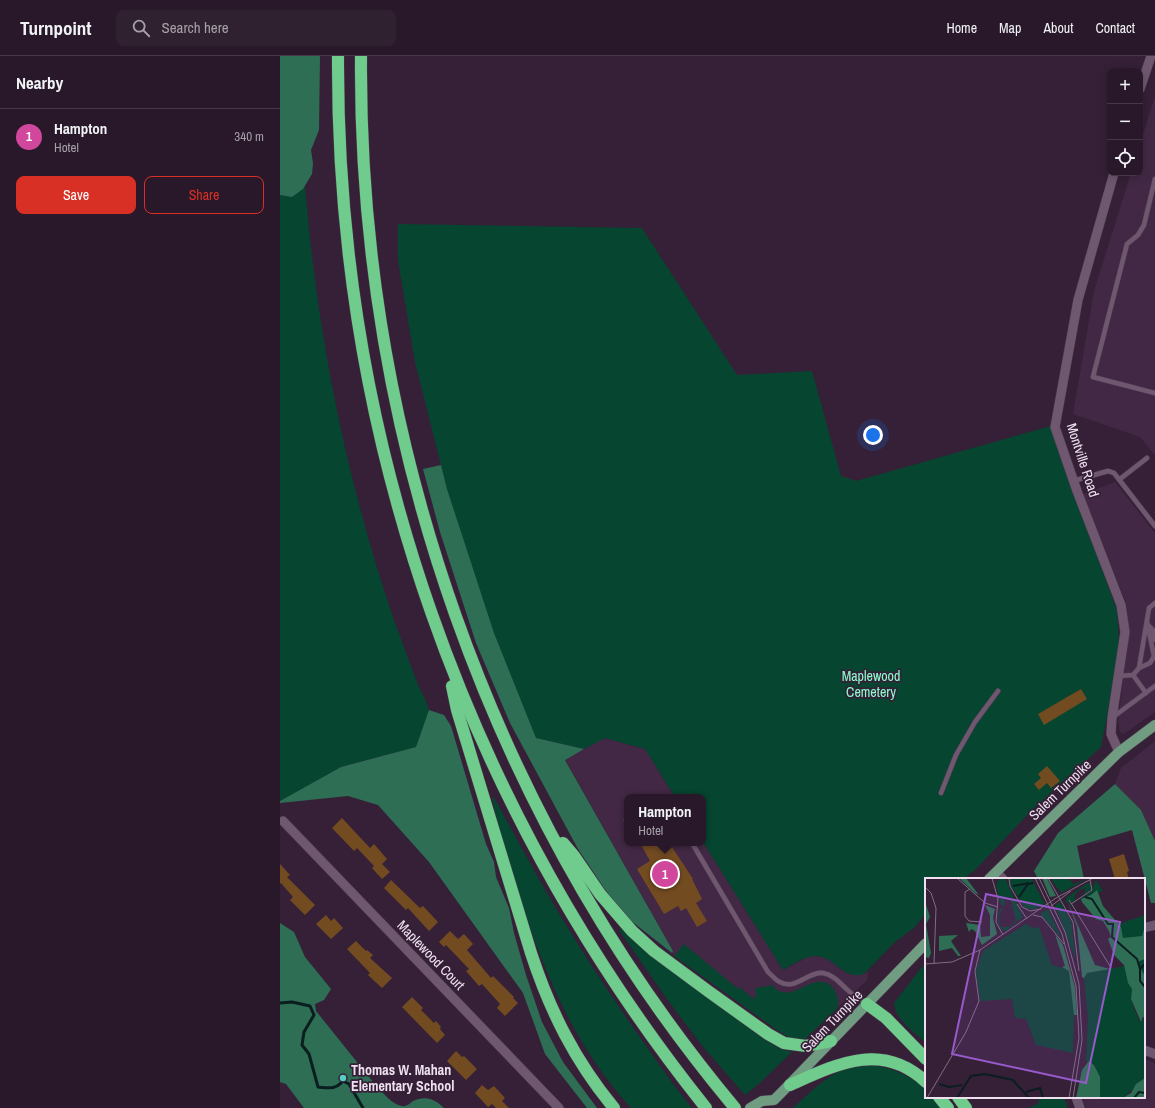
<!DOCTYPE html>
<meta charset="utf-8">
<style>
body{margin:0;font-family:"Archivo Narrow",sans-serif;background:#302131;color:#f1f3f6}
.controls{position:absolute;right:12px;top:12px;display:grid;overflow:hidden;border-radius:8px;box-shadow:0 2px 10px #0003}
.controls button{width:36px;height:36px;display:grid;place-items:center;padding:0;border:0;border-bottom:1px solid #443746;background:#281829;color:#f1f3f6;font:20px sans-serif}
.you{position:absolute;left:593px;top:379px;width:14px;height:14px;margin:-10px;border:3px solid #fff;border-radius:50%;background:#1a73e8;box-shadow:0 0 0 6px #1a73e833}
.badge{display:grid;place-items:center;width:26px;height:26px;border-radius:50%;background:#d93025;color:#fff;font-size:13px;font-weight:700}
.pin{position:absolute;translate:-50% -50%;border:2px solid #fff;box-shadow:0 1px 4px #0006}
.popup{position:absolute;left:344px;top:738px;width:82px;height:52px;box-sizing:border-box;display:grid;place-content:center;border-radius:8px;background:#281829;filter:drop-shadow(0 1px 3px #0005);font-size:13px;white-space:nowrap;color:#a5a0a8}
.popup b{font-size:15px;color:#f1f3f6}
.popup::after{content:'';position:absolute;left:50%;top:100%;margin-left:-8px;border:8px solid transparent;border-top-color:#281829}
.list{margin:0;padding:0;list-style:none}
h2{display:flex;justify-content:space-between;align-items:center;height:52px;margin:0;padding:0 16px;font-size:17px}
h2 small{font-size:13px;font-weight:400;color:#a5a0a8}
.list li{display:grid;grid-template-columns:26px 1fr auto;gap:12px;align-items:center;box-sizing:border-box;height:56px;padding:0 16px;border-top:1px solid #443746}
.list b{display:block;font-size:15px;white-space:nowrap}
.list p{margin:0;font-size:13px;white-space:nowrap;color:#a5a0a8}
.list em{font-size:13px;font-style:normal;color:#a5a0a8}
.actions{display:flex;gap:8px;padding:12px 16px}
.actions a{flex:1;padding:9px 0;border:1px solid #d93025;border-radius:8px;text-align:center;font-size:14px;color:#d93025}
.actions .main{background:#d93025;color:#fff}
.icon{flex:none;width:22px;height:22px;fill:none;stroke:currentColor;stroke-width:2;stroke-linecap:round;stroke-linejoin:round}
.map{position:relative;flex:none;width:875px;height:1052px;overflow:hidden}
header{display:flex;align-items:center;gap:24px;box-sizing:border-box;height:56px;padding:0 20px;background:#281829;border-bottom:1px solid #443746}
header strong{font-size:19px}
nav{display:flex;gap:22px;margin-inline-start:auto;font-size:14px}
.search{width:280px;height:36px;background:#302131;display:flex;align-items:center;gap:10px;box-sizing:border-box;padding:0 14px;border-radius:8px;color:#a5a0a8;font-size:15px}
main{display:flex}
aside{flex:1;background:#281829}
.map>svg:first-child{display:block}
</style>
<header>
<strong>Turnpoint</strong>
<div class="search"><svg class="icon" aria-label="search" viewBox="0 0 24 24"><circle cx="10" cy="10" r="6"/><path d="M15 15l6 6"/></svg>Search here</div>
<nav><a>Home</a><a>Map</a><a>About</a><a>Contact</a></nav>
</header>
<main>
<aside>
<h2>Nearby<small></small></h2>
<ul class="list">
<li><span class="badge" style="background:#d1479c">1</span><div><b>Hampton</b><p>Hotel</p></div><em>340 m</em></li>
</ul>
<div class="actions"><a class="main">Save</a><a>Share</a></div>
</aside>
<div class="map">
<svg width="875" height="1052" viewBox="0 0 875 1052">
<rect width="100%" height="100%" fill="#352037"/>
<g fill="#422844">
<polygon points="875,40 875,399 860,381 793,358 814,235 851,117 860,117 860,88"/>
<polygon points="835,426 875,477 875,656 844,678 840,676 838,665 849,574 845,544 803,438"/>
<polygon points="324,682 365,693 395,741 347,741 347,787 423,786 503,914 526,902 531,900 541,901 546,902 564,915 584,918 588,916 587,924 525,983 506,980 497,974 394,900 392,897 393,895 285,703"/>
<polygon points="875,685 875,785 861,754 835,728 841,712"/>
<polygon points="864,1004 868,1004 875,1008 875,1052 806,1052 802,1041 864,1041"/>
</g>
<g fill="#064530">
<path d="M25,130c12,148 41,293 89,434 8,22 16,43 24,65 3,6 10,19 11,25 0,6 -11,30 -13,37l-75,20 -61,34v-606l12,2 11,-8z"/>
<path d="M118,168l244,4 95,147 75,-4 29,105 15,5 195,-55 11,37 55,147 2,32 -7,49 -11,56 -69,63 -55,58 -13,11h-38v34l-12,15 -19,14 -31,32c-21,7 -30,-19 -50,-18 -11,1 -22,9 -31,14l-80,-128v-45h-28l-30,-48 -40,-11 -21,11 -48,-11 -42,-105 -47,-144 -32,-127 -17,-102z"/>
<path d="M212,742h2l6,10c41,78 86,153 137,225 18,25 35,51 55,75h-61c-57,-63 -85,-131 -111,-210 -11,-33 -21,-66 -28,-100z"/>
<polygon points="342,872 349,881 487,985 501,993 512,996 480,1027 465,1039 424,992 389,946 339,874"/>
<path d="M404,888l54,45 1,-2 12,10 3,2 2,-5 -1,-6 14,-2 2,-2c15,19 29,1 46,-2 15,-3 24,14 20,27l-32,30 -15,-1 -13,-8 -103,-74z"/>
<path d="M646,906v81c-12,-11 -31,-23 -32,-40z"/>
<path d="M591,1009c21,3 40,10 55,26v6h6l10,11h-149c18,-16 35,-35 59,-41 6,-1 13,-1 19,-2z"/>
<polygon points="757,1041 784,1041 788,1052 749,1052 759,1047"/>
</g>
<g fill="#2e6e55">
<polygon points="0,0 40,0 39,74 31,94 33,107 32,118 23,133 12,141 0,139"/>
<polygon points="161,409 167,433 214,577 256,682 304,693 285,704 393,895 392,897 350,864 326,835 298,793 230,667 196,587 160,476 143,413"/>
<polygon points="149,654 164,659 171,670 206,788 214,806 216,821 229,852 234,877 246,919 262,966 283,1006 317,1052 307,1052 265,998 243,937 149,806 98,749 68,740 0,747 0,745 61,711 136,691"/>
<polygon points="835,728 861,754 875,785 875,847 871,847 852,774 797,790 804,823 758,823 754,815 778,777"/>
<path d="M0,867l14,9 11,25 26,32 -7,11 -9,4 1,7 61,76c7,7 15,17 25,19 5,1 8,-3 11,-5 13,-6 22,-2 31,7h-140l-18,-24 -6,-2z"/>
</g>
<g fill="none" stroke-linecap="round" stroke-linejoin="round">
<path stroke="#0a1e20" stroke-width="3" d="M0,947l12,-1 18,4 4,9 -10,17 -2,13 7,9 9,33c11,1 17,3 25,-6l6,3 14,24"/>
</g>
<g fill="#734b21">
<polygon points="801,633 807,643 764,669 758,658"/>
<polygon points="767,710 780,725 771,732 767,727 759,734 754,728 761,722 758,718"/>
<polygon points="62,762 90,792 94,788 107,803 102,808 110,816 102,823 92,812 94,810 77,792 74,795 52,772"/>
<polygon points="360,787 389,787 392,791 413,823 412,823 422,843 416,847 427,865 417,871 406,852 401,855 398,850 384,858 357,813 370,805"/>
<polygon points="844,798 849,815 847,816 849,823 835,823 829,803"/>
<polygon points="0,808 10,819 7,821 35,849 25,859 10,844 13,841 1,827 0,828"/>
<polygon points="111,824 140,852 143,850 158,866 149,875 128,852 126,854 104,832"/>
<polygon points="46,859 51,865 54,862 63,872 51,883 36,868"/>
<polygon points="170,875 178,883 184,878 193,888 187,894 211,922 213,920 234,941 233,942 238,947 225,960 217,952 220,948 202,928 199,930 186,915 189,913 166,889 164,891 159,886"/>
<polygon points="76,885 86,895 87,894 93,899 90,902 112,922 102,932 88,919 90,917 67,893"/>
<polygon points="132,941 143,952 141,954 154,967 156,965 161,971 160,973 165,979 157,987 122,951"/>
<polygon points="176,995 182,1001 184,1000 197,1013 186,1024 167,1005"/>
<polygon points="202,1029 208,1034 214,1030 225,1042 222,1045 229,1052 216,1052 212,1048 208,1051 195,1037"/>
</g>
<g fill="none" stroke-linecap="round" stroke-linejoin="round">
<g stroke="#4e3d50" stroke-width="5.5">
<g id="lane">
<polyline points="875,123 864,169 858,179 847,188 813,321 875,337"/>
<polyline points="840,423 867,402"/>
<polyline points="793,425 828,415 834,417 875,470"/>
<polyline points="867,566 874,600"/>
<polyline points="868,569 873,574 875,584"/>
<polyline points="859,612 870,607 875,599"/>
<polyline points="853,619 866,637"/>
<polyline points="838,620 853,619 859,612 869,552 875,547"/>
<polyline points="833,661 875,630"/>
<polyline points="661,737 676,699 695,666 718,635"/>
<polyline points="346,764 347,766"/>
<path d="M412,787l76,129c4,3 7,8 12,10 15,9 28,-11 43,-9 12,2 19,13 28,20 4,4 10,7 15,10"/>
</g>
</g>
<g stroke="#4e3d50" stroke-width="10">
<g id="street">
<polyline points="860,33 871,0"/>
<polyline points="834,117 798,244 775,371 797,435 841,549 845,576 832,662 831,678 839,696"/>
<polyline points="3,765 279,1052"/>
<polyline points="716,816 723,823"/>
<polyline points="867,871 875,869"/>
<polyline points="864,994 875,998"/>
<polyline points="796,1041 800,1052"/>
</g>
</g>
<g stroke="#4e3d50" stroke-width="11">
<g id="primary">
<polyline points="709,823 839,696 875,669"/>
<polyline points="470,1052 482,1045 494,1044 502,1036 646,887"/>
</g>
</g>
<g stroke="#4e3d50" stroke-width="13">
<g id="highway">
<path d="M58,0c-2,383 129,753 368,1052"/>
<path d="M81,0c-3,380 130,760 374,1052"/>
<path d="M172,630l5,24 74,243c19,58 44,108 83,155"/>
<polyline points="283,787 294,800 320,838 352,875 374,895 428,935 488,978 504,987 526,990 551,985"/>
<polyline points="587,948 606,962 646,1003"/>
<path d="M510,1029c47,-21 92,-44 136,-3"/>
<polyline points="659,1041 668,1052"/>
<polyline points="678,1041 686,1052"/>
</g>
</g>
<use href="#lane" stroke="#6f5770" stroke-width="4.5"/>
<use href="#street" stroke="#6f5770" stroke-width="9"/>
<use href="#primary" stroke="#709d81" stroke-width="10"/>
<use href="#highway" stroke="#70cc8d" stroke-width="12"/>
</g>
<circle fill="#56cec3" stroke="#352037" stroke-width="1.5" cx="63" cy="1022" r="4"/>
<g text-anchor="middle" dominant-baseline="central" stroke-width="3.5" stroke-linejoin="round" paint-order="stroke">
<g font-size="14" fill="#eee0ef" stroke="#352037">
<text transform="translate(803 404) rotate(72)">Montville Road</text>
<text transform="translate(780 734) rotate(-44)">Salem Turnpike</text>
<text transform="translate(151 899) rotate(46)">Maplewood Court</text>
<text transform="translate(552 965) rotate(-46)">Salem Turnpike</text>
</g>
<g font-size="14" fill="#89ffce" stroke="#352037">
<text x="591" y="620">Maplewood<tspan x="591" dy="16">Cemetery</tspan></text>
</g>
<g font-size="14" font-weight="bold" fill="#eee0ef" stroke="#352037" text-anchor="start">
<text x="71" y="1014">Thomas W. Mahan<tspan x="71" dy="16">Elementary School</tspan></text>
</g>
</g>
<g transform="translate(645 822)">
<rect width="220" height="220" fill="#352037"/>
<path d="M75,0h5l18,39 -17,14 -4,-1 -3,-5 -1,-9 2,-7 3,-1 -4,9 2,10h8l7,-6 -6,-24 -6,1 1,8 -4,-1 -5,-20zM85,0h21l14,26 -12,6 -8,-2 -15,-24zM125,0h19l4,6 14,-5 -26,14zM171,2l7,11 -22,8 11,-8zM163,5l4,2 -2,6 -13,8 8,-6v-5l-7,3 -4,6 2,3 -4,2 -4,-2 3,6 -6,-5 2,-4zM135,24l11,19 5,40 -21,-56zM123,31l14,30 -22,-25zM220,37v78l-7,-32 -31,-33zM101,46l7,4 6,-1 13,38 17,5 5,41 -1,42 -37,-8 -10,-26 -11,-1 -3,-19 -32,2 -4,-30 7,-20zM200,88l3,17 4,6 -1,10 4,12 5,11 5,-4v60l-22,20h-23l-1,-21 -5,-13 -8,-2 2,-43 -4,-41 3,-5z" fill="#064530"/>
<path d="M34,0h7l13,17 -4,-2zM117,0h5l9,18 -6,1zM172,12l6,16 18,21 2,11 19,-2 3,-10v33l-8,3 8,14v42l-2,-1 -2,5 -10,-23 1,-10 -4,-6 -4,-18 -10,-10 -6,-16 3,-2 -2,-6 -6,-10 -7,-2 -14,-17 -1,-3 10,-4zM142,22l28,65 15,4 -23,4 -3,5 -2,-1 -5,-50zM0,23l5,16 -4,7 5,29 -2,5 -4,-1zM60,27l10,4 -2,9 4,16 -15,11 -7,-14 -4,-2 -2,3 -3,-9 14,2 1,12 9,-1v-21zM130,56l8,11 12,42 2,28h-3l-5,-44 -7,-4 3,-1zM33,57l-7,6 10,15h-3l-6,-8 -13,3v-15zM164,183l5,4 6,12v21h-24l6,-28zM220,200v20h-22l8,-5 5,-9z" fill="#2e6e55"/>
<path fill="none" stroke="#0a1e20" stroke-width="2" d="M88,8l16,-3M94,19l9,-13 5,-1M160,19l7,2 16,25h5l-1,13 25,22 3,10M220,86l-5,5v12l5,6M220,110v17M14,206l10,3 13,-2M101,214l14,-4 3,10M32,220l14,-22 14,-2 28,6 15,17 5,1M209,220l5,-6 6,1"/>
<path fill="none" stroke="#7f6d81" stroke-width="1" d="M32,0l28,25 13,4M67,0l6,21 -2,23 7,13M84,0l1,8 12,21 8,4 11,-2M110,0l27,56 14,52 3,52 -10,60M114,0l26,54 14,52 3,56 -9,58M123,0l25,44 6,49M0,9l6,6 5,15 -2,56M45,11l-5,3v24l4,5 13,1M144,22l41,66M92,26l10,15M146,26l21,-14 -2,-10M126,28l20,-15M108,37l9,2 22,27M0,86l27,-2 28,-12 76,-52 37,-20M2,220l39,-66 13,-31 -4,-30 5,-21"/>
<path fill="#9859cb" fill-opacity="0.15" stroke="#9859cb" stroke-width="2" d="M61,16l134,28 -34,161 -134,-29z"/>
<rect width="220" height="220" fill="none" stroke="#eee0ef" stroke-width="2"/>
</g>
</svg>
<div class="controls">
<button>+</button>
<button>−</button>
<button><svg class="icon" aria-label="locate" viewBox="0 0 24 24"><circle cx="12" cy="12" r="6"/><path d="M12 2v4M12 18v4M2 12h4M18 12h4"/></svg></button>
</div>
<div class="you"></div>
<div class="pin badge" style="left:385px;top:818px;background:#d1479c">1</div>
<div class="popup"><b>Hampton</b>Hotel</div>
</div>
</main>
